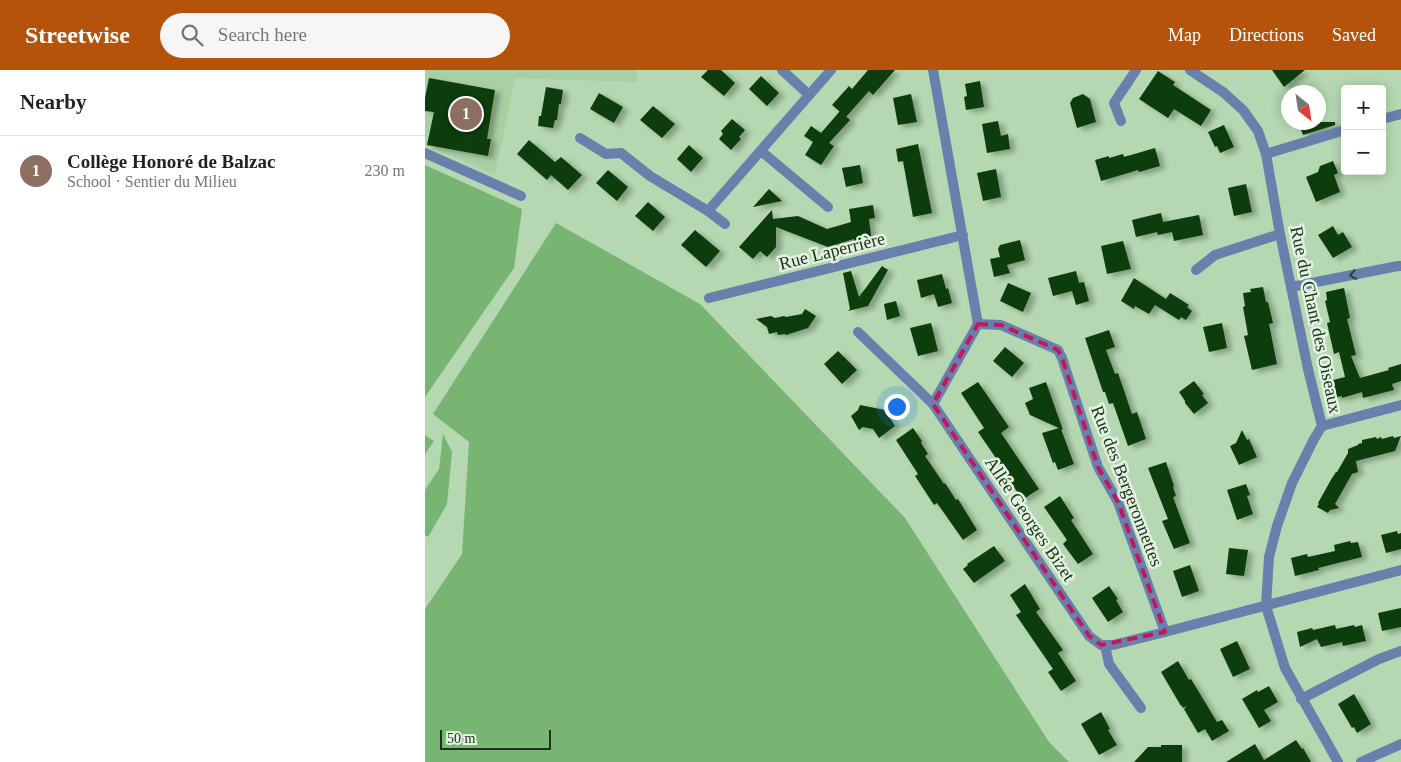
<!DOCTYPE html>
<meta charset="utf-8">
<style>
body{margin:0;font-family:"Times New Roman",serif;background:#f6f6f6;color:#222}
.controls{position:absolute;right:15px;top:15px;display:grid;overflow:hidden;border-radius:5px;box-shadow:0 2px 12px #0003}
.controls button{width:45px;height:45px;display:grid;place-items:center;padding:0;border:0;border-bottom:1px solid #e0e0e0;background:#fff;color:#222;font:25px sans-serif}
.compass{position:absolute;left:856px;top:15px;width:45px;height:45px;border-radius:50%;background:#fff;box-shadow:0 2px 12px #0003;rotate:150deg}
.scale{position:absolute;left:15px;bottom:12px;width:111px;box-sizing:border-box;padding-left:5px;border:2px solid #223021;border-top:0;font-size:14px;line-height:18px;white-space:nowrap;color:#223021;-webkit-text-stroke:4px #e1f3df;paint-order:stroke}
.you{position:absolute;left:471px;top:336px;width:18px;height:18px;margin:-12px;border:4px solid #fff;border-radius:50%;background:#1a73e8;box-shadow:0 0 0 8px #1a73e833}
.badge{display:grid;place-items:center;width:32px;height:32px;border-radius:50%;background:#b45309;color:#fff;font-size:16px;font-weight:700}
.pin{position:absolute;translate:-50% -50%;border:2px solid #fff;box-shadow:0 1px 5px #0006}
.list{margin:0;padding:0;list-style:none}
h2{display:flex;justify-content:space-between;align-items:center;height:65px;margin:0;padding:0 20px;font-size:21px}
h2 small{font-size:16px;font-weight:400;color:#767676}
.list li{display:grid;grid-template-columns:32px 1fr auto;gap:15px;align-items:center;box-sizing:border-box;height:70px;padding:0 20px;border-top:1px solid #e0e0e0}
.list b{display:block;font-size:19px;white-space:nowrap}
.list p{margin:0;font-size:16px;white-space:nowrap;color:#767676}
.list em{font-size:16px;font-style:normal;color:#767676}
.icon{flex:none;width:28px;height:28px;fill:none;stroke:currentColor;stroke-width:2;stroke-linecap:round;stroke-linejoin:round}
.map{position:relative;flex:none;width:976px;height:692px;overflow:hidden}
header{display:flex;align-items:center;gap:30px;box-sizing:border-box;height:70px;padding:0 25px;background:#b45309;color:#fff}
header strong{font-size:24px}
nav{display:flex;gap:28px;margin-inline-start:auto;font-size:18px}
.search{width:350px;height:45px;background:#f6f6f6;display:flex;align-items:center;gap:12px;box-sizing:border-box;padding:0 18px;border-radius:28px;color:#767676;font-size:19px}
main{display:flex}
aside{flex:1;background:#fff}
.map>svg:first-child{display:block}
</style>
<header>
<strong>Streetwise</strong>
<div class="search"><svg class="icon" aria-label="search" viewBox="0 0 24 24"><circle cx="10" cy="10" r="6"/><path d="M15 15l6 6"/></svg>Search here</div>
<nav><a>Map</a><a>Directions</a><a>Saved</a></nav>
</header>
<main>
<aside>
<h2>Nearby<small></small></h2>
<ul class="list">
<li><span class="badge" style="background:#8d6e63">1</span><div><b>Collège Honoré de Balzac</b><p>School · Sentier du Milieu</p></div><em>230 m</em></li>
</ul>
</aside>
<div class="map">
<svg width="976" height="692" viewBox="0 0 976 692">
<defs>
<filter id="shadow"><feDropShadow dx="5.5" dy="3" stdDeviation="2.5" flood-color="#0004"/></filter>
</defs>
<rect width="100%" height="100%" fill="#b5d7b1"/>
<polygon fill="#a8d0a4" points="0,0 212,0 212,12 90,8 70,104 0,75"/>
<g fill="#78b572">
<polygon points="0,95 97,139 89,198 0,327"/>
<polygon points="131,153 275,234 480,448 624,672 644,692 0,692 0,539 37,484 44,372 8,344"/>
<polygon points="18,364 27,382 22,434 3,467 0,465 0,420 14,399"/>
<polygon points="0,365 9,371 0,384"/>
</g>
<g fill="#0d3e0a" filter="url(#shadow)">
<polygon points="283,0 296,0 310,13 299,26 276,7"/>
<polygon points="443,0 470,0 448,25 444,21 421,47 407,35 424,16 427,19"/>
<polygon points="847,0 880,0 859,17"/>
<polygon points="733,1 750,12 748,15 786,40 776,56 749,39 743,48 714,29"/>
<polygon points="336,6 354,23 342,36 324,19"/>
<polygon points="4,8 70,20 62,69 66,69 63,86 2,75 9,42 0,41 0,28"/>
<polygon points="555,11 559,37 541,40 539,27 542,26 540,14"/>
<polygon points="121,17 138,20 136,34 134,34 132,50 130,50 128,58 113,56 114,46 116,46"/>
<polygon points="174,23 198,37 189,53 165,39"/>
<polygon points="486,24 492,52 473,55 468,28"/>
<polygon points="658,24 665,29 671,52 652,58 645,33 648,28"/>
<polygon points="228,36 250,54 237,68 215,50"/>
<polygon points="415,41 425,50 404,73 409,76 396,95 380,85 388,72 379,66 386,56 396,63"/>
<polygon points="307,49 320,60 314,67 316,69 306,80 294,69 298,64 296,61"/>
<polygon points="573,51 576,66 583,64 585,79 562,83 557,54"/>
<polygon points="873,52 910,52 910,55 878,65"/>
<polygon points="799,55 809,77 795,83 792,76 790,77 783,62"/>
<polygon points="104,70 130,92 136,87 157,105 143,120 126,105 122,110 92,84"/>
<polygon points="493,74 507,143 488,147 478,91 473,92 471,79"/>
<polygon points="264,75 278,88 266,102 252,89"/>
<polygon points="730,78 735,96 714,102 713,100 676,111 670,90 684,86 684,88 698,84 699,87"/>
<polygon points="908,91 913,103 909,105 915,122 891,132 881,107 893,102 895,96"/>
<polygon points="435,95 438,113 421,117 417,98"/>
<polygon points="571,99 576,127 558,131 552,103"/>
<polygon points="183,100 203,117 192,131 171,113"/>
<polygon points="821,114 827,142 809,146 803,118"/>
<polygon points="344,119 357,131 328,137"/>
<polygon points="223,132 240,147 228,161 210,146"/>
<polygon points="448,135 450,148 444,149 447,172 430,176 429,169 403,177 351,157 351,177 342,187 335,181 328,189 314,177 347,140 348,149 373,146 402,159 426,152 424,139"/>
<polygon points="736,143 738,152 774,145 778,165 749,171 747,162 733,165 732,162 711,167 707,150"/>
<polygon points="908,156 913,165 918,162 927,177 908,188 893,165"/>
<polygon points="270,160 295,181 281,197 256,175"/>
<polygon points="595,170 600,190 582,195 585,203 569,207 565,189 575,187 573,179 575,175"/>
<polygon points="698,171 706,199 682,204 676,176"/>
<polygon points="457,196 463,200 443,236 423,241 425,239 418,203 426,201 434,227"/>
<polygon points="651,201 654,213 659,212 664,231 651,235 647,221 628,226 623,208"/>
<polygon points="517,204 521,219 523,218 527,233 513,237 509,224 496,228 492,210"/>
<polygon points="709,208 741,229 745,223 764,235 762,237 767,241 761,250 756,247 754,250 730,235 724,244 710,236 709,239 696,231"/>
<polygon points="583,213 606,223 598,242 575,231"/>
<polygon points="838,217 841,232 843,232 848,253 844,254 852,294 827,300 819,266 823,265 818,237 820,236 818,223 826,222 825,219"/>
<polygon points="919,218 925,248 922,249 931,285 926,286 935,308 964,300 963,298 976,294 976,311 967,314 969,320 938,328 937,322 917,328 917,326 908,328 904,311 920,307 914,282 909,284 902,253 905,252 900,231 902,230 901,222"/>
<polygon points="471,231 475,246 462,250 459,234"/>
<polygon points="380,239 391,246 383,258 361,265 360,264 353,265 352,262 344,264 342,257 331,249 346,246 350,248 359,246 361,247 377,244"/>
<polygon points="506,253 513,281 493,286 485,258"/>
<polygon points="797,253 802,278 784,282 778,257"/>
<polygon points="684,260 690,277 681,280 690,304 693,303 707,344 712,342 721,369 703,376 688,333 684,334 680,322 678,322 660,268"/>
<polygon points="580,277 599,293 587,307 568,291"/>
<polygon points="413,281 432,300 417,314 399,294"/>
<polygon points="769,311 779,324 777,325 783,333 769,344 760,333 760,331 754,322"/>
<polygon points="553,312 584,357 576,363 614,419 597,430 573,391 553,362 559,358 536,323"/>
<polygon points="621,312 638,360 636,359 649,394 633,400 630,392 628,393 617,363 634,358 605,345 600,333 608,329 604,318"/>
<polygon points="435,335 460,340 470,356 454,368 448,359 438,357 434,360 426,346 433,340"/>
<polygon points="488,358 497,371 496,373 503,384 500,386 519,414 520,413 531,430 533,429 552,460 538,470 512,433 509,435 490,406 493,404 471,370"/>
<polygon points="817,360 822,370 824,369 832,387 814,395 805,376 811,373"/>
<polygon points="968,366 969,368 976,366 970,381 931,391 933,402 927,404 910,434 914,438 905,440 903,443 892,437 894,434 893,433 907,408 911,402 912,402 923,383 923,379 933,375 933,374 937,373 937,370 951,367 952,369 956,367 957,369"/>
<polygon points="741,392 749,416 748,417 751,426 748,427 765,473 749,479 737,451 743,449 723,398"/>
<polygon points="821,414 825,425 822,426 828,444 812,450 802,420"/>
<polygon points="635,426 649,448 646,450 668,484 653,494 638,474 642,470 619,437"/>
<polygon points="972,461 973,464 976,463 976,479 961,483 956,465"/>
<polygon points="925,471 926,473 933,472 937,487 893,498 894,500 870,506 866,488 882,484 883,487 910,481 909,475"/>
<polygon points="569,476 580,491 549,513 538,499 543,495 542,494"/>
<polygon points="804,478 823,480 819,506 801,504"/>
<polygon points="765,495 774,521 757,527 748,501"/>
<polygon points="600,514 615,539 611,542 638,580 633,583 651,611 636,621 623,602 628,599 591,545 596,542 585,525"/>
<polygon points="684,516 693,529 691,530 698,542 683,552 667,528"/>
<polygon points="976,538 976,557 957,561 953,543"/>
<polygon points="910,555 911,559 929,555 930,557 937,555 941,571 918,576 917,572 896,577 892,569 875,577 872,562 887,558 888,560"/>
<polygon points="812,571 825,599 808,607 795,579"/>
<polygon points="753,591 764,610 766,609 792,652 797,650 804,661 787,671 780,659 773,663 759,639 762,636 758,638 756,635 756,636 736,602"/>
<polygon points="844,616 853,632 839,640 846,651 834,658 817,629 832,620 833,622"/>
<polygon points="929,624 946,654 932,663 929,657 927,658 913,634"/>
<polygon points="676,642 685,659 683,660 692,675 674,685 656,654"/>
<polygon points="871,670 877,679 878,678 886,692 801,692 830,674 839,690"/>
<polygon points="736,675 757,675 757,692 709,692 723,677 736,677"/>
</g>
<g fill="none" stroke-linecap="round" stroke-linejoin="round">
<g stroke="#6880ab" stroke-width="10">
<polyline points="357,0 384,25"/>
<polyline points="508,0 553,254 576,255 633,280 637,288 673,397 693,432 740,562 976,500"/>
<polyline points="765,0 798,22 818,40 833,61 841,84 855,164 883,299 897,356 889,369 867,413 852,456 844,487 841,536 860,598 913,692"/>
<polyline points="957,49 976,44"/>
<polyline points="696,51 689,33 711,0"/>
<polyline points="155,68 181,84 196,83 225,106 283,141 300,154"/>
<polyline points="336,81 403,137"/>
<polyline points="0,83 96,126"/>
<polyline points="841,84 920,60"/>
<polyline points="283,141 406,0"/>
<polyline points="771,200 790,185 855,164"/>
<polyline points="866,217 973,196 976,196"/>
<polyline points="284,228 538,165"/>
<polyline points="553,254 508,334 664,566 676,575 688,575 740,562"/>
<polyline points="433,262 508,334"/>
<polyline points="897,356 976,335"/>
<polyline points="680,575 684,594 716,638"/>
<polyline points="876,629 954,589 976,581"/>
<polyline points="936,692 976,674"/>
</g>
</g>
<defs><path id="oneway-chevron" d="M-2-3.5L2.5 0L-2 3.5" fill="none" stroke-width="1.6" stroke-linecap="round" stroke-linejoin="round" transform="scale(1.25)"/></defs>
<use stroke="#30403d" href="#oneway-chevron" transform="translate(928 205) rotate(169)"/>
<path fill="none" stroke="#c2185b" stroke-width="4" stroke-dasharray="10 6" stroke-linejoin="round" d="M553,254l23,1 57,25 4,8 36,109 20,35 47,130 -64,13 -12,-9 -156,-232z"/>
<g text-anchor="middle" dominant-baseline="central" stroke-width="5" stroke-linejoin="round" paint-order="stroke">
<g font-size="18" fill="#223021" stroke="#e1f3df">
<text transform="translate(407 181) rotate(-14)">Rue Laperrière</text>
<text transform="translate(891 250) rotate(78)">Rue du Chant des Oiseaux</text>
<text transform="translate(702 416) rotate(69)">Rue des Bergeronnettes</text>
<text transform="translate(605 449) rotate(56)">Allée Georges Bizet</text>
</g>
</g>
</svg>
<div class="controls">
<button>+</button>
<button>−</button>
</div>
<svg class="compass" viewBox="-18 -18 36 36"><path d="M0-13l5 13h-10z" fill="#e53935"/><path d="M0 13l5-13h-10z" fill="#767676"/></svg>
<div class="scale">50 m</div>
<div class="you"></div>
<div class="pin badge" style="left:41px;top:44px;background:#8d6e63">1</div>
</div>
</main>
